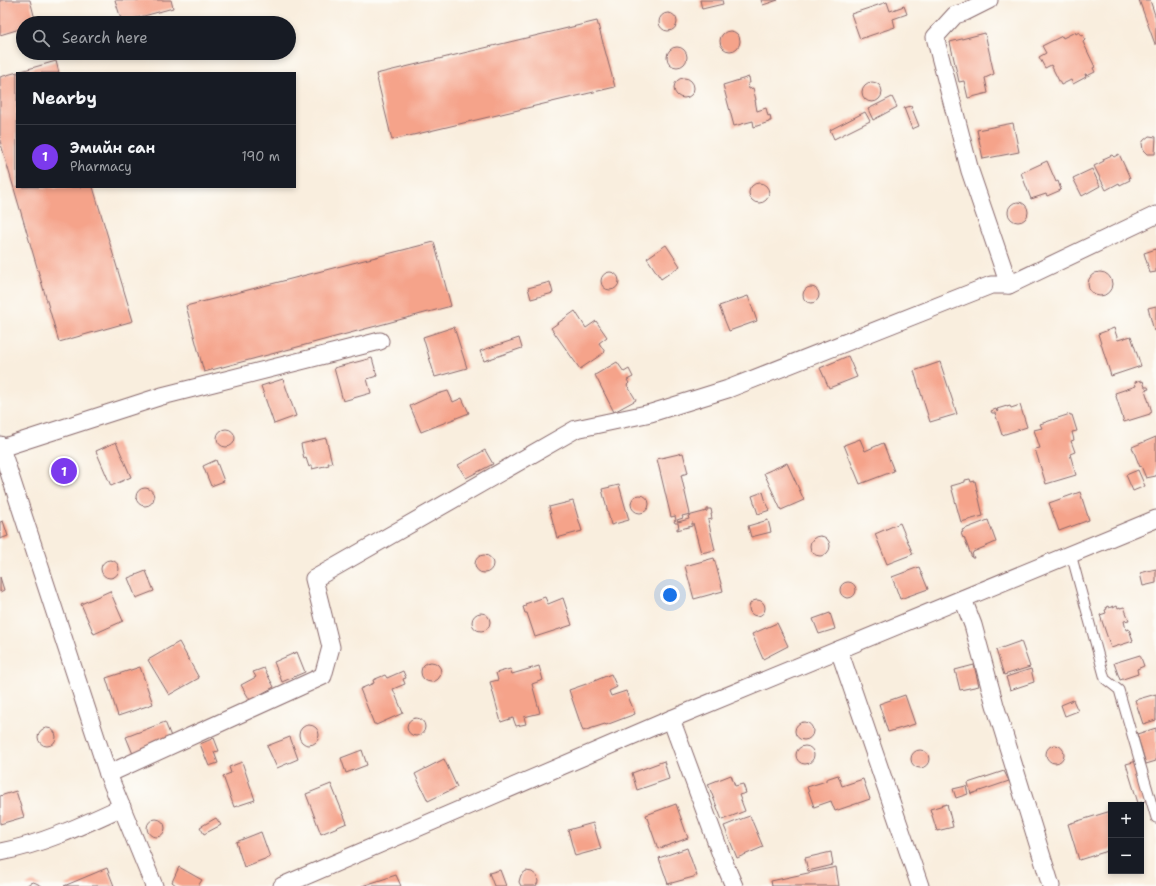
<!DOCTYPE html>
<meta charset="utf-8">
<style>
body{margin:0;font-family:"Shantell Sans",sans-serif;background:#20242c;color:#f1f3f6}
.controls{position:absolute;right:12px;bottom:12px;display:grid;overflow:hidden;border-radius:0px;box-shadow:0 2px 6px #0003}
.controls button{width:36px;height:36px;display:grid;place-items:center;padding:0;border:0;border-bottom:1px solid #363941;background:#171b24;color:#f1f3f6;font:20px sans-serif}
.you{position:absolute;left:670px;top:595px;width:14px;height:14px;margin:-10px;border:3px solid #fff;border-radius:50%;background:#1a73e8;box-shadow:0 0 0 6px #1a73e833}
.badge{display:grid;place-items:center;width:26px;height:26px;border-radius:50%;background:#7c3aed;color:#fff;font-size:13px;font-weight:700}
.pin{position:absolute;translate:-50% -50%;border:2px solid #fff;box-shadow:0 1px 4px #0006}
.list{margin:0;padding:0;list-style:none}
h2{display:flex;justify-content:space-between;align-items:center;height:52px;margin:0;padding:0 16px;font-size:17px}
h2 small{font-size:13px;font-weight:400;color:#9ea1a6}
.list li{display:grid;grid-template-columns:26px 1fr auto;gap:12px;align-items:center;box-sizing:border-box;height:64px;padding:0 16px;border-top:1px solid #363941}
.list b{display:block;font-size:15px;white-space:nowrap}
.list p{margin:0;font-size:13px;white-space:nowrap;color:#9ea1a6}
.list em{font-size:13px;font-style:normal;color:#9ea1a6}
.icon{flex:none;width:22px;height:22px;fill:none;stroke:currentColor;stroke-width:2;stroke-linecap:round;stroke-linejoin:round}
.map{position:relative;flex:none;width:1156px;height:886px;overflow:hidden}
.search{position:absolute;background:#171b24;box-shadow:0 2px 6px #0003;left:16px;top:16px;width:280px;height:44px;display:flex;align-items:center;gap:10px;box-sizing:border-box;padding:0 14px;border-radius:22px;color:#9ea1a6;font-size:15px}
.panel{position:absolute;background:#171b24;box-shadow:0 2px 6px #0003;left:16px;top:72px;width:280px;height:116px;border-radius:0px}
.map>svg:first-child{display:block}
</style>
<div class="map">
<svg width="1156" height="886" viewBox="0 0 1156 886">
<rect width="100%" height="100%" fill="#fdfcf7"/>
<filter id="ink" filterUnits="userSpaceOnUse"><feTurbulence type="fractalNoise" baseFrequency=".025" numOctaves="2"/><feDisplacementMap in="SourceGraphic" scale="8" xChannelSelector="R" yChannelSelector="G"/><feConvolveMatrix kernelMatrix="1 2 1 2 8 2 1 2 1" color-interpolation-filters="sRGB"/></filter>
<filter id="wash" filterUnits="userSpaceOnUse"><feTurbulence type="fractalNoise" baseFrequency=".012" numOctaves="4" result="noise"/><feDisplacementMap in="SourceGraphic" scale="16" xChannelSelector="R" yChannelSelector="G"/><feGaussianBlur stdDeviation="0.9" result="paint"/><feColorMatrix in="noise" values="0 0 0 0 0 0 0 0 0 0 0 0 0 0 0 0 0 1.4 0 .05"/><feComposite in="paint" operator="in"/></filter>
<g filter="url(#wash)">
<rect width="100%" height="100%" fill="#f9eede"/>
<g id="blocks">
<g fill="#f5a38a">
<polygon points="0,0 30,0 36,23 23,23 23,28 0,35"/>
<polygon points="115,0 171,0 173,8 122,22"/>
<polygon points="700,0 722,0 723,4 702,9"/>
<polygon points="761,0 778,0 763,5"/>
<polygon points="1139,0 1150,0 1156,18 1156,44 1155,44"/>
<polygon points="887,2 890,11 904,6 907,14 893,19 895,27 860,39 851,14"/>
<circle cx="668" cy="22" r="9"/>
<polygon points="597,21 615,87 392,140 376,74"/>
<circle cx="730" cy="41" r="10"/>
<polygon points="1075,32 1076,34 1079,32 1081,36 1083,35 1085,40 1083,42 1095,67 1093,68 1095,72 1087,76 1086,74 1085,74 1086,77 1073,84 1071,80 1061,85 1051,65 1045,68 1039,57 1046,53 1042,46 1062,36 1063,38"/>
<polygon points="985,33 994,74 985,78 988,93 968,98 964,81 959,82 950,42"/>
<circle cx="677" cy="57" r="10"/>
<polygon points="56,61 59,73 17,73 17,187 93,187 133,321 59,342 0,141 0,77"/>
<polygon points="749,77 750,83 748,83 749,89 753,88 756,100 755,100 757,111 766,108 768,116 770,115 771,121 769,121 769,122 754,127 753,121 734,126 723,85"/>
<circle cx="684" cy="88" r="10"/>
<circle cx="872" cy="92" r="10"/>
<polygon points="892,97 897,107 873,120 868,109"/>
<polygon points="911,106 919,126 912,129 904,108"/>
<polygon points="865,112 870,121 834,139 830,130"/>
<polygon points="1013,123 1019,152 983,159 977,130"/>
<polygon points="1149,136 1156,137 1155,154 1147,154 1143,150 1142,143 1144,140"/>
<polygon points="1119,154 1130,178 1129,178 1130,180 1120,185 1119,183 1106,190 1094,166 1104,161 1103,159 1112,155 1114,157"/>
<polygon points="1047,161 1056,182 1058,181 1061,190 1047,196 1046,194 1031,199 1021,173"/>
<polygon points="1092,169 1100,186 1082,196 1073,178"/>
<circle cx="759" cy="193" r="10"/>
<circle cx="1018" cy="212" r="10"/>
<polygon points="434,242 451,306 204,372 186,306"/>
<polygon points="666,245 680,266 661,279 647,258"/>
<polygon points="1156,249 1156,272 1150,273 1144,253"/>
<circle cx="610" cy="281" r="9"/>
<circle cx="1100" cy="284" r="12"/>
<polygon points="550,282 553,293 531,299 528,288"/>
<circle cx="811" cy="295" r="8"/>
<polygon points="748,296 757,321 729,331 719,306"/>
<polygon points="1156,306 1156,331 1154,331 1148,308"/>
<polygon points="575,311 586,328 596,321 607,337 599,343 605,352 580,369 551,328"/>
<polygon points="454,327 467,368 435,377 423,337"/>
<polygon points="1114,328 1118,340 1131,336 1141,366 1111,376 1098,334"/>
<polygon points="519,338 522,348 484,361 480,351"/>
<polygon points="848,356 857,377 829,388 820,368"/>
<polygon points="372,358 377,376 367,379 371,393 343,401 334,368"/>
<polygon points="617,362 624,372 629,369 633,377 627,380 629,383 627,385 636,400 614,412 595,375"/>
<polygon points="940,362 957,414 930,422 914,371"/>
<polygon points="283,379 296,416 274,424 261,386"/>
<polygon points="1141,380 1141,382 1143,381 1145,387 1148,387 1149,389 1145,390 1152,412 1150,413 1150,414 1124,422 1115,393 1136,386 1135,382"/>
<polygon points="448,391 453,402 462,398 469,413 421,432 410,406 434,395"/>
<polygon points="1020,405 1027,427 1002,435 995,413 992,413 991,411 996,409 997,412 998,411 997,409 1007,406 1007,407 1010,406 1011,408"/>
<polygon points="1070,414 1070,415 1072,415 1077,431 1072,432 1074,440 1071,441 1075,452 1070,454 1076,475 1046,484 1035,449 1040,448 1034,430 1042,428 1040,424"/>
<circle cx="226" cy="438" r="9"/>
<polygon points="1156,437 1156,476 1146,478 1141,466 1140,467 1132,447"/>
<polygon points="326,438 332,463 328,463 329,465 312,469 312,465 309,467 306,458 304,459 301,444"/>
<polygon points="860,439 865,451 883,443 894,471 860,484 844,445"/>
<polygon points="116,442 131,477 111,486 96,451"/>
<polygon points="485,450 493,464 466,478 458,465"/>
<polygon points="683,453 688,473 681,475 690,514 682,516 683,518 677,520 678,522 689,519 688,516 707,511 707,509 711,509 712,514 711,514 712,519 708,520 715,550 701,553 693,523 692,523 692,526 677,530 677,528 679,528 678,523 675,523 674,521 676,520 675,516 671,517 657,459"/>
<polygon points="216,460 224,481 211,486 203,466"/>
<polygon points="787,463 804,500 781,510 764,473"/>
<polygon points="1138,470 1145,486 1133,491 1126,475"/>
<polygon points="970,479 971,482 975,481 983,516 961,522 951,486 965,482 965,480"/>
<polygon points="619,485 629,520 611,525 602,489"/>
<circle cx="145" cy="497" r="9"/>
<polygon points="763,492 766,502 770,510 758,514 752,496"/>
<polygon points="1080,492 1089,520 1059,531 1049,503"/>
<circle cx="640" cy="504" r="9"/>
<polygon points="573,501 582,531 557,538 549,507"/>
<polygon points="768,520 771,532 751,537 748,526"/>
<polygon points="988,520 996,542 973,552 973,553 972,554 974,558 972,558 964,537 963,538 961,533 963,532 962,530"/>
<polygon points="3,521 8,536 0,539 0,522"/>
<polygon points="900,523 913,554 887,564 875,534"/>
<circle cx="820" cy="546" r="10"/>
<circle cx="484" cy="564" r="9"/>
<polygon points="714,558 723,591 694,599 685,566"/>
<circle cx="110" cy="569" r="9"/>
<polygon points="919,567 928,589 900,599 892,577"/>
<polygon points="1156,569 1156,583 1143,586 1140,573"/>
<polygon points="146,571 154,591 136,598 128,578"/>
<polygon points="0,577 4,590 0,592"/>
<circle cx="848" cy="590" r="8"/>
<polygon points="110,591 123,621 94,634 81,604"/>
<polygon points="545,597 548,604 563,598 572,625 535,637 527,613 525,613 523,607 526,606 525,604"/>
<circle cx="757" cy="608" r="8"/>
<polygon points="1108,606 1109,608 1113,606 1113,608 1117,606 1118,608 1120,607 1120,608 1124,607 1129,620 1124,621 1126,630 1129,629 1133,641 1111,648 1100,615 1106,613 1105,610 1107,609 1106,607"/>
<circle cx="481" cy="622" r="9"/>
<polygon points="830,613 835,629 819,634 813,619"/>
<polygon points="777,623 788,646 763,659 752,634"/>
<polygon points="1021,641 1030,667 1004,675 996,650"/>
<polygon points="179,642 199,678 169,695 148,660"/>
<polygon points="297,652 305,672 282,682 274,662"/>
<polygon points="1140,655 1144,666 1137,669 1138,674 1120,680 1114,663"/>
<circle cx="431" cy="672" r="10"/>
<polygon points="974,665 979,686 960,690 955,670"/>
<polygon points="539,666 543,680 532,684 540,713 524,717 526,724 516,726 513,718 501,722 490,682 498,680 496,673 510,669 512,674"/>
<polygon points="140,667 153,704 118,716 106,678"/>
<polygon points="264,668 274,687 250,700 241,685 256,677 253,672"/>
<polygon points="1031,669 1034,682 1010,690 1006,677"/>
<polygon points="403,671 406,678 403,679 405,684 393,689 403,713 376,725 376,724 374,724 360,689 374,683 373,680 385,675 387,678"/>
<polygon points="611,674 617,687 609,691 611,696 626,691 635,714 606,725 605,724 583,731 569,690 592,682"/>
<polygon points="1156,694 1156,720 1143,724 1135,700"/>
<polygon points="905,695 915,724 888,732 879,704"/>
<polygon points="1073,700 1078,711 1065,716 1061,705"/>
<circle cx="416" cy="727" r="9"/>
<circle cx="804" cy="731" r="9"/>
<polygon points="165,722 172,739 133,754 126,737"/>
<circle cx="309" cy="735" r="10"/>
<circle cx="47" cy="737" r="9"/>
<polygon points="1156,728 1156,761 1146,764 1137,734"/>
<polygon points="290,737 298,759 277,768 267,746"/>
<polygon points="214,738 219,751 214,752 218,763 209,766 200,744"/>
<circle cx="1055" cy="754" r="9"/>
<circle cx="805" cy="755" r="9"/>
<circle cx="920" cy="759" r="9"/>
<polygon points="362,750 367,765 346,773 341,758"/>
<polygon points="444,759 457,787 428,801 415,774"/>
<polygon points="664,761 669,779 637,790 632,773"/>
<polygon points="1137,761 1149,800 1138,803 1126,764"/>
<polygon points="242,762 255,800 234,807 223,776 231,773 229,767"/>
<polygon points="1004,771 1009,781 971,794 968,783"/>
<polygon points="731,775 735,786 743,784 746,793 739,795 745,811 722,820 708,784"/>
<polygon points="838,775 842,786 863,779 870,799 835,811 831,801 814,807 807,787 826,781 826,779"/>
<polygon points="331,784 347,823 321,834 306,794"/>
<polygon points="966,786 968,794 956,798 953,789"/>
<polygon points="16,791 24,817 0,824 0,796"/>
<polygon points="676,804 688,838 658,849 646,815"/>
<polygon points="947,804 953,827 937,831 930,809"/>
<polygon points="1111,811 1111,850 1079,860 1068,824"/>
<polygon points="750,816 763,847 737,858 724,826 744,818"/>
<polygon points="216,818 221,825 204,834 200,827"/>
<circle cx="156" cy="828" r="9"/>
<polygon points="593,823 601,849 575,856 568,830"/>
<polygon points="261,832 270,857 244,867 236,842"/>
<polygon points="687,848 697,876 668,884 659,858"/>
<polygon points="831,852 833,865 808,871 805,858"/>
<polygon points="179,867 202,880 198,886 177,886 172,882"/>
<polygon points="836,867 839,886 772,886 771,881"/>
<polygon points="107,868 114,886 64,886"/>
<polygon points="500,870 506,886 494,886 489,873"/>
<polygon points="526,871 532,872 537,876 538,882 536,886 521,886 519,882 520,878 521,875"/>
<polygon points="396,875 401,886 362,886"/>
<polygon points="33,882 36,883 42,886 26,886 30,883"/>
</g>
</g>
</g>
<g filter="url(#ink)">
<use href="#blocks" fill-opacity="0" stroke="#87676a" stroke-width="1"/>
<g fill="none" stroke-linecap="round" stroke-linejoin="round">
<g stroke="#87676a" stroke-width="11">
<polyline id="service" points="1071,554 1105,679 1119,690 1156,818"/>
</g>
<g stroke="#87676a" stroke-width="19">
<g id="minor">
<polyline points="989,0 965,12 955,15 935,37 970,171 1009,285"/>
<polyline points="0,445 108,774"/>
<polyline points="1,448 162,396 380,341"/>
<polyline points="963,599 973,625 995,705 1051,886"/>
<polyline points="839,650 920,886"/>
<polyline points="671,719 723,860 734,886"/>
<path d="M0,852c43,-8 83,-27 122,-45"/>
<polyline points="154,886 108,774 323,676 331,647 314,579 576,429 651,413 728,389 991,285 1009,285 1156,215"/>
<polyline points="282,886 671,719 1156,519"/>
</g>
</g>
<use href="#service" stroke="#fff" stroke-width="9"/>
<use href="#minor" stroke="#fff" stroke-width="17"/>
</g>
</g>
</svg>
<div class="controls">
<button>+</button>
<button>−</button>
</div>
<div class="you"></div>
<div class="pin badge" style="left:64px;top:471px">1</div>
<div class="search"><svg class="icon" aria-label="search" viewBox="0 0 24 24"><circle cx="10" cy="10" r="6"/><path d="M15 15l6 6"/></svg>Search here</div>
<section class="panel">
<h2>Nearby<small></small></h2>
<ul class="list">
<li><span class="badge">1</span><div><b>Эмийн сан</b><p>Pharmacy</p></div><em>190 m</em></li>
</ul>
</section>
</div>
